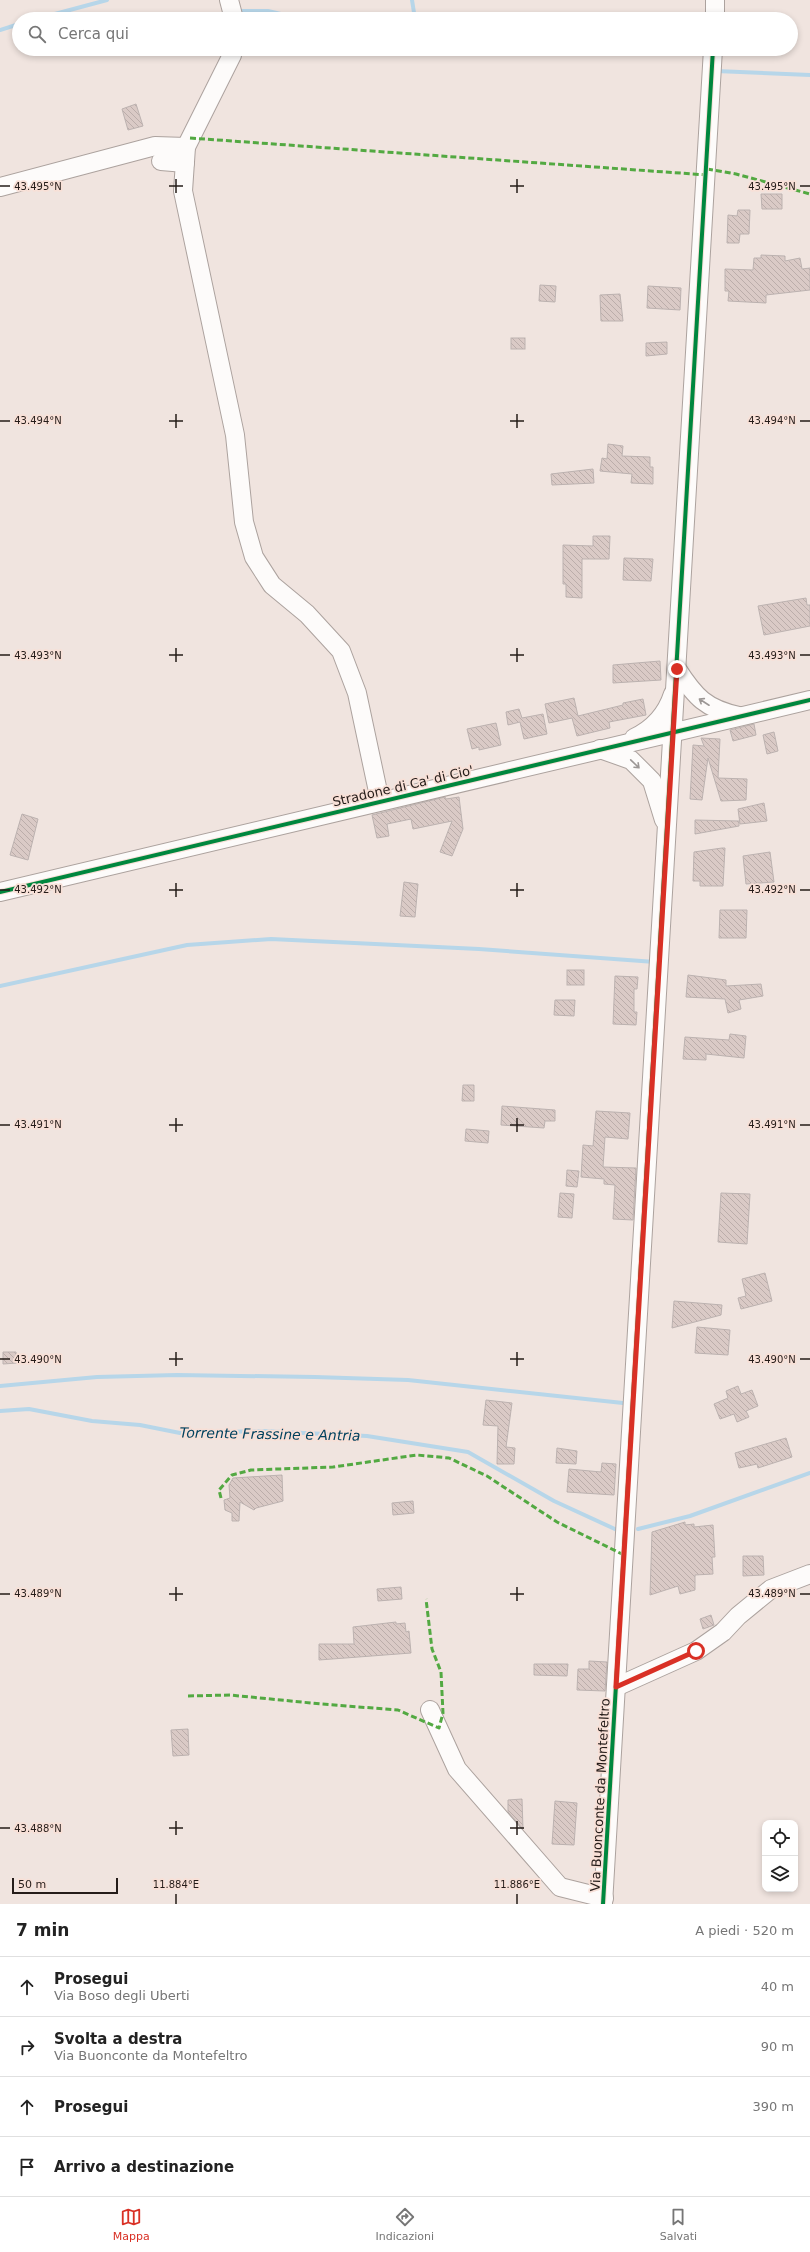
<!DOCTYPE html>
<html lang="it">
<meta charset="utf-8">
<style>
body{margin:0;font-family:"DejaVu Sans",sans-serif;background:#f6f6f6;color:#222}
.controls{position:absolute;right:12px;bottom:12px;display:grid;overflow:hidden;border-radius:8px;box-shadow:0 2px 6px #0003}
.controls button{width:36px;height:36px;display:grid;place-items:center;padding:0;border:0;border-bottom:1px solid #e0e0e0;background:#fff;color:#222;font:20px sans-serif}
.scale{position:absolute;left:12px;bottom:10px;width:106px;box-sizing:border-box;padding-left:4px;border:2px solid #251c19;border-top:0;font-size:11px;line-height:14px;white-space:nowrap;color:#251c19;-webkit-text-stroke:3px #f8e0d7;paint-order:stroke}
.stop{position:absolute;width:12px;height:12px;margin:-9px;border:3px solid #d93025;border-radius:50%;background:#fff}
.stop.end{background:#d93025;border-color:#fff;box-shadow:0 1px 4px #0008}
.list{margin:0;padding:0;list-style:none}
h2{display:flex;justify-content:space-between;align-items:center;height:52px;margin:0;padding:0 16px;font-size:17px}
h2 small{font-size:13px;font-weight:400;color:#767676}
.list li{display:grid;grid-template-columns:26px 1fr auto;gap:12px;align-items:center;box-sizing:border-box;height:60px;padding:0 16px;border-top:1px solid #e0e0e0}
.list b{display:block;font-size:15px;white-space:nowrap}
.list p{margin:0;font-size:13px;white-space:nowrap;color:#767676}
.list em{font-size:13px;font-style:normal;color:#767676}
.icon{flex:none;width:22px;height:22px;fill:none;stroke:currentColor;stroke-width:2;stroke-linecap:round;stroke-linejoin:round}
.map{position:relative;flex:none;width:810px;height:1904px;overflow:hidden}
.search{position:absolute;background:#fff;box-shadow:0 2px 6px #0003;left:12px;right:12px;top:12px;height:44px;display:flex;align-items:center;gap:10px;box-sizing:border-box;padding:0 14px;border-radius:22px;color:#767676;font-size:15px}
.sheet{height:292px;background:#fff}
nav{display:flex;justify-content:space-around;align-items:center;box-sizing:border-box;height:56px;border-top:1px solid #e0e0e0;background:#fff;font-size:11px;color:#767676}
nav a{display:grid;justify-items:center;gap:2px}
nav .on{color:#d93025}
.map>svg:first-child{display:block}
</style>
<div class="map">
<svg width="810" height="1904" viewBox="0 0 810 1904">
<defs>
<pattern id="building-back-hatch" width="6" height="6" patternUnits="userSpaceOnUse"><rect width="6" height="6" fill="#dacac6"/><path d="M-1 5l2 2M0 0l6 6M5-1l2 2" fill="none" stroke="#bbadaa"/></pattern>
</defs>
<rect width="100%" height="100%" fill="#f0e4df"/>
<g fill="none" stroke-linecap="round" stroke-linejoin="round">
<g stroke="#b7d6e9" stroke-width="4">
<polyline points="412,0 415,19"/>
<polyline points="238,11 268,11 302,19"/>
<polyline points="36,19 107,0"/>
<polyline points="562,19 575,17 577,19"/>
<polyline points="0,30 19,24"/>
<polyline points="716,71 810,75"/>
<polyline points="0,986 187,945 271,939 479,949 655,962"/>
<polyline points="0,1386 97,1377 177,1375 315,1377 408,1380 623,1403"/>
<polyline points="0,1411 29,1409 92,1421 140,1425 180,1433 262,1431 367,1436 468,1452 554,1501 617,1530"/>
<polyline points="638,1529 690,1516 810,1473"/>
</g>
</g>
<g fill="url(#building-back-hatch)" stroke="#bcb2b0">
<polygon points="136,104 143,126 128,130 122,109"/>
<polygon points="761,194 782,194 782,209 762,209"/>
<polygon points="738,210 750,210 749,234 740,234 739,243 727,243 728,215 737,216"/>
<polygon points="761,255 785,256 785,261 800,258 802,269 810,268 810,290 766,295 766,303 728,301 729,291 725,291 725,269 753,270 754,258 761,258"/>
<polygon points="540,285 556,286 555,302 539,301"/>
<polygon points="648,286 681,288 680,310 647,308"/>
<polygon points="620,294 623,321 601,321 600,295"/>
<rect x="511" y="338" width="14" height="11"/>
<polygon points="667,342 667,354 646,356 646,343"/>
<polygon points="608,444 623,446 622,456 650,457 650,467 653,467 653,484 631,483 632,474 600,471 602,458 607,459"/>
<polygon points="593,469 594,483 552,485 551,474"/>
<polygon points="593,536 610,536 609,559 582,559 582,598 566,597 566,584 563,584 563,545 593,546"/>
<polygon points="624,558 653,559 651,581 623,580"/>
<polygon points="806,598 807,605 810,605 810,626 764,635 758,606"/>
<polygon points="660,661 661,680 613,683 613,665"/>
<polygon points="574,698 578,716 623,705 623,703 643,699 646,715 609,722 610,728 577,736 572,718 549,723 545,704"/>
<polygon points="519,709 522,718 543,714 547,734 524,739 520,722 508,725 506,712"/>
<polygon points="496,723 501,745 479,750 479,747 472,749 467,729"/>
<polygon points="754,724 756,735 733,741 730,730"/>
<polygon points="774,732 778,751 767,754 763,735"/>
<polygon points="701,738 720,739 718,778 747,779 746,800 721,801 708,758 702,800 690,799 693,745 704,746"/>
<polygon points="445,797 446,799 459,797 463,829 452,856 440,852 452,821 413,829 411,819 387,824 389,836 377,838 372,815"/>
<polygon points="764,803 767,821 740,824 738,809"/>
<polygon points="22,814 38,819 28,860 10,855"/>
<polygon points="695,820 739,821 739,826 695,834"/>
<polygon points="722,848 725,848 723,886 700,886 700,881 693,881 694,852"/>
<polygon points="770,852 774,882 746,884 743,856"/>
<polygon points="404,882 418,884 415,917 400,916"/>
<polygon points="720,910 747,910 746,938 719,938"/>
<rect x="567" y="970" width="17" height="15"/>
<polygon points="688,975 726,980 726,986 761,984 763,996 739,1000 741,1009 728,1013 725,999 686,997"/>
<polygon points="615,976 638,977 637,989 634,989 634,1012 637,1012 636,1025 613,1024"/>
<polygon points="555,1000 575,1000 574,1016 554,1015"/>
<polygon points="730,1034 746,1036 744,1058 706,1054 706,1060 683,1059 685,1037 729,1040"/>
<polygon points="463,1085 474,1085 474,1101 462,1101"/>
<polygon points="502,1106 555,1110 555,1121 545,1121 544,1128 501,1125"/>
<polygon points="596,1111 630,1113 628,1139 605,1137 603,1167 636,1168 633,1220 613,1219 615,1185 604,1184 604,1179 581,1177 583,1145 593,1146"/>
<polygon points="466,1129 489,1131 488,1143 465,1141"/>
<polygon points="567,1170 579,1171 577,1187 566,1186"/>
<polygon points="560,1193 574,1194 572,1218 558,1217"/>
<polygon points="721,1193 750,1194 747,1244 718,1242"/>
<polygon points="765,1273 772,1301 741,1309 738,1298 746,1296 742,1279"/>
<polygon points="674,1301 722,1305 721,1315 672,1328"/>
<polygon points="697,1327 730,1330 728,1355 695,1353"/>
<polygon points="3,1352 16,1352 17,1363 3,1364"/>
<polygon points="738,1386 741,1394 752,1390 758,1406 746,1411 749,1417 737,1422 734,1414 720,1419 714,1404 728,1398 726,1391"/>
<polygon points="486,1400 512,1403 506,1447 515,1448 514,1464 497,1464 498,1426 483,1425"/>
<polygon points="786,1438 792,1457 758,1468 757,1464 739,1468 735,1453"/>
<polygon points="557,1448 577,1451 576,1464 556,1463"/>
<polygon points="602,1463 616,1464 614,1495 567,1492 569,1469 601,1472"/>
<polygon points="282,1475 283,1501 256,1508 254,1510 240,1502 239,1521 232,1521 232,1513 225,1510 224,1500 230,1498 229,1485 233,1478"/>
<polygon points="413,1501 414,1513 393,1515 392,1503"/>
<polygon points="685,1522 685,1525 694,1524 694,1527 713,1525 715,1557 712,1557 713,1574 695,1575 695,1590 680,1594 678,1586 650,1595 652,1532"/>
<polygon points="743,1556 763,1556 764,1575 743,1576"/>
<polygon points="401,1587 402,1599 378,1601 377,1589"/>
<polygon points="711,1615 714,1625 703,1629 700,1619"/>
<polygon points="396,1622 396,1624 405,1623 406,1632 409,1631 411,1653 319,1660 319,1644 354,1644 353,1627"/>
<polygon points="589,1661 607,1662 605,1691 577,1690 578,1669 589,1669"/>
<polygon points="534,1664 568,1664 567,1676 534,1675"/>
<polygon points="188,1729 189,1755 173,1756 171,1730"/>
<polygon points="522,1799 523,1829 508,1812 508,1800"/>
<polygon points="555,1801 577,1803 574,1845 552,1844"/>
</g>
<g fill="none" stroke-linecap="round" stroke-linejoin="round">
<g stroke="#aca29e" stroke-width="20">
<g id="minor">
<polyline points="229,0 234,19"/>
<polyline points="715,19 715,0"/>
<polyline points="233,49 232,55 186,147 183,191 235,435 244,522 254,557 272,585 307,614 341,651 357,693 380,801"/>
<polyline points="161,161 185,163"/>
<polyline points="0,187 155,146 186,147"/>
<path d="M677,669c18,28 29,40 62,47"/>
<path d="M634,738c19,-9 33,-25 39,-44"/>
<polyline points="600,749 631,760 652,781 664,820"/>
<polyline points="0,892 810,700"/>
<polyline points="616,1687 696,1651 723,1632 738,1616 771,1589 810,1574"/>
<polyline points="430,1710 457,1769 560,1887 604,1898"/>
<polyline points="603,1904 713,49"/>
</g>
</g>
<use href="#minor" stroke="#fdfbfa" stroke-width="18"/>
<g stroke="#53a942" stroke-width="3" stroke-dasharray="6 3" stroke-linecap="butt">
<polyline points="190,138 707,175"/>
<polyline points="707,169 736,174 810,194"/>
<polyline points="221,1498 219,1490 232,1475 251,1470 333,1467 417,1455 449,1458 487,1476 557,1522 624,1555"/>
<polyline points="188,1696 230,1695 321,1704 398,1710 439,1728 443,1713 441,1672 432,1649 426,1599"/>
</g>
<g stroke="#f8e0d7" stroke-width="6">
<g id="cycleway">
<polyline points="0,892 810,700"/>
<polyline points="603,1904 713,49"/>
</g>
</g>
<use href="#cycleway" stroke="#00873e" stroke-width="4"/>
</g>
<defs><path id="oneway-shaft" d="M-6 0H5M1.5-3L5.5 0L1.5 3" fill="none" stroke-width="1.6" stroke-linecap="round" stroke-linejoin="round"/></defs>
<g stroke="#9c9795">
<use href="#oneway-shaft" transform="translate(704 702) rotate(-147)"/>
<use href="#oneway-shaft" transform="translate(635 764) rotate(44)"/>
</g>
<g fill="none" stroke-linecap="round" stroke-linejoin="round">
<polyline stroke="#d93025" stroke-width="5" points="677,669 616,1687 696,1651"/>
</g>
<path fill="none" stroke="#251c19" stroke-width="1.5" d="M176,179v14M517,179v14M0,186h10M169,186h14M510,186h14M800,186h10M176,414v14M517,414v14M0,421h10M169,421h14M510,421h14M800,421h10M176,648v14M517,648v14M0,655h10M169,655h14M510,655h14M800,655h10M176,883v14M517,883v14M0,890h10M169,890h14M510,890h14M800,890h10M176,1118v14M517,1118v14M0,1125h10M169,1125h14M510,1125h14M800,1125h10M176,1352v14M517,1352v14M0,1359h10M169,1359h14M510,1359h14M800,1359h10M176,1587v14M517,1587v14M0,1594h10M169,1594h14M510,1594h14M800,1594h10M176,1821v14M517,1821v14M0,1828h10M169,1828h14M510,1828h14M176,1894v10M517,1894v10"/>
<g text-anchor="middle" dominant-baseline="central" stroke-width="3.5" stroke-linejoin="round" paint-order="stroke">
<g font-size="13" fill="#251c19" stroke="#f8e0d7">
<text transform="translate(403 786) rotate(-13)">Stradone di Ca' di Cio'</text>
<text transform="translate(600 1795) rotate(-87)">Via Buonconte da Montefeltro</text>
</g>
<g font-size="14" font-style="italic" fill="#00415e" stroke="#f8e0d7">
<text transform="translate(270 1434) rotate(1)">Torrente Frassine e Antria</text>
</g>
</g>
<g font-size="10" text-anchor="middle" fill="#251c19" stroke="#f8e0d7" stroke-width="3.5" stroke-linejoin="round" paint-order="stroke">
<text x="38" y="190">43.495°N</text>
<text x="772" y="190">43.495°N</text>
<text x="38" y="424">43.494°N</text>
<text x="772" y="424">43.494°N</text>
<text x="38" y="659">43.493°N</text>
<text x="772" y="659">43.493°N</text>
<text x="38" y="893">43.492°N</text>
<text x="772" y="893">43.492°N</text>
<text x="38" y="1128">43.491°N</text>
<text x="772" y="1128">43.491°N</text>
<text x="38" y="1363">43.490°N</text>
<text x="772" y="1363">43.490°N</text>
<text x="38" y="1597">43.489°N</text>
<text x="772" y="1597">43.489°N</text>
<text x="38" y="1832">43.488°N</text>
<text x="176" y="1888">11.884°E</text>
<text x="517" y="1888">11.886°E</text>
</g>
</svg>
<div class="controls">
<button><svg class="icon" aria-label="locate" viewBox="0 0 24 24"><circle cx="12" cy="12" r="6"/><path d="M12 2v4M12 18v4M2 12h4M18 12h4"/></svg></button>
<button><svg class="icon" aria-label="layers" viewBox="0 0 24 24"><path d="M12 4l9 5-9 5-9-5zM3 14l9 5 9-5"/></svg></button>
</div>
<div class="scale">50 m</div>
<div class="stop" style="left:696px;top:1651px"></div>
<div class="stop end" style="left:677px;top:669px"></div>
<div class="search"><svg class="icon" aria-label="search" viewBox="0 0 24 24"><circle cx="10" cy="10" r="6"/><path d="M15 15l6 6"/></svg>Cerca qui</div>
</div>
<section class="sheet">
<h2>7 min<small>A piedi · 520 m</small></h2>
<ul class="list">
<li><svg class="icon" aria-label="ahead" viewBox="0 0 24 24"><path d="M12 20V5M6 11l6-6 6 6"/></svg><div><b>Prosegui</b><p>Via Boso degli Uberti</p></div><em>40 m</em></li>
<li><svg class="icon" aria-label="right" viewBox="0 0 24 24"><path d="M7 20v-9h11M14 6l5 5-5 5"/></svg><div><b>Svolta a destra</b><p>Via Buonconte da Montefeltro</p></div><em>90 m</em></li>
<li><svg class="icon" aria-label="ahead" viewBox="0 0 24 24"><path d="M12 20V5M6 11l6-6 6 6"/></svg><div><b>Prosegui</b></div><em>390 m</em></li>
<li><svg class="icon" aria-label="arrive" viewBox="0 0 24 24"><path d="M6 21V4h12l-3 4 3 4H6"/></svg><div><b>Arrivo a destinazione</b></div></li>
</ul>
</section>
<nav>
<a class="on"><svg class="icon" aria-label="map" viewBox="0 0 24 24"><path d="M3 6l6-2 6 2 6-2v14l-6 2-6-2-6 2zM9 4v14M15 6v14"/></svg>Mappa</a>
<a><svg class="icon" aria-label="directions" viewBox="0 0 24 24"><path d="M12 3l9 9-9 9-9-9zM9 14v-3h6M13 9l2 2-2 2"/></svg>Indicazioni</a>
<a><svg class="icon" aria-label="saved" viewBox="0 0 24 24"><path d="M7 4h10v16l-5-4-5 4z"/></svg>Salvati</a>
</nav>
